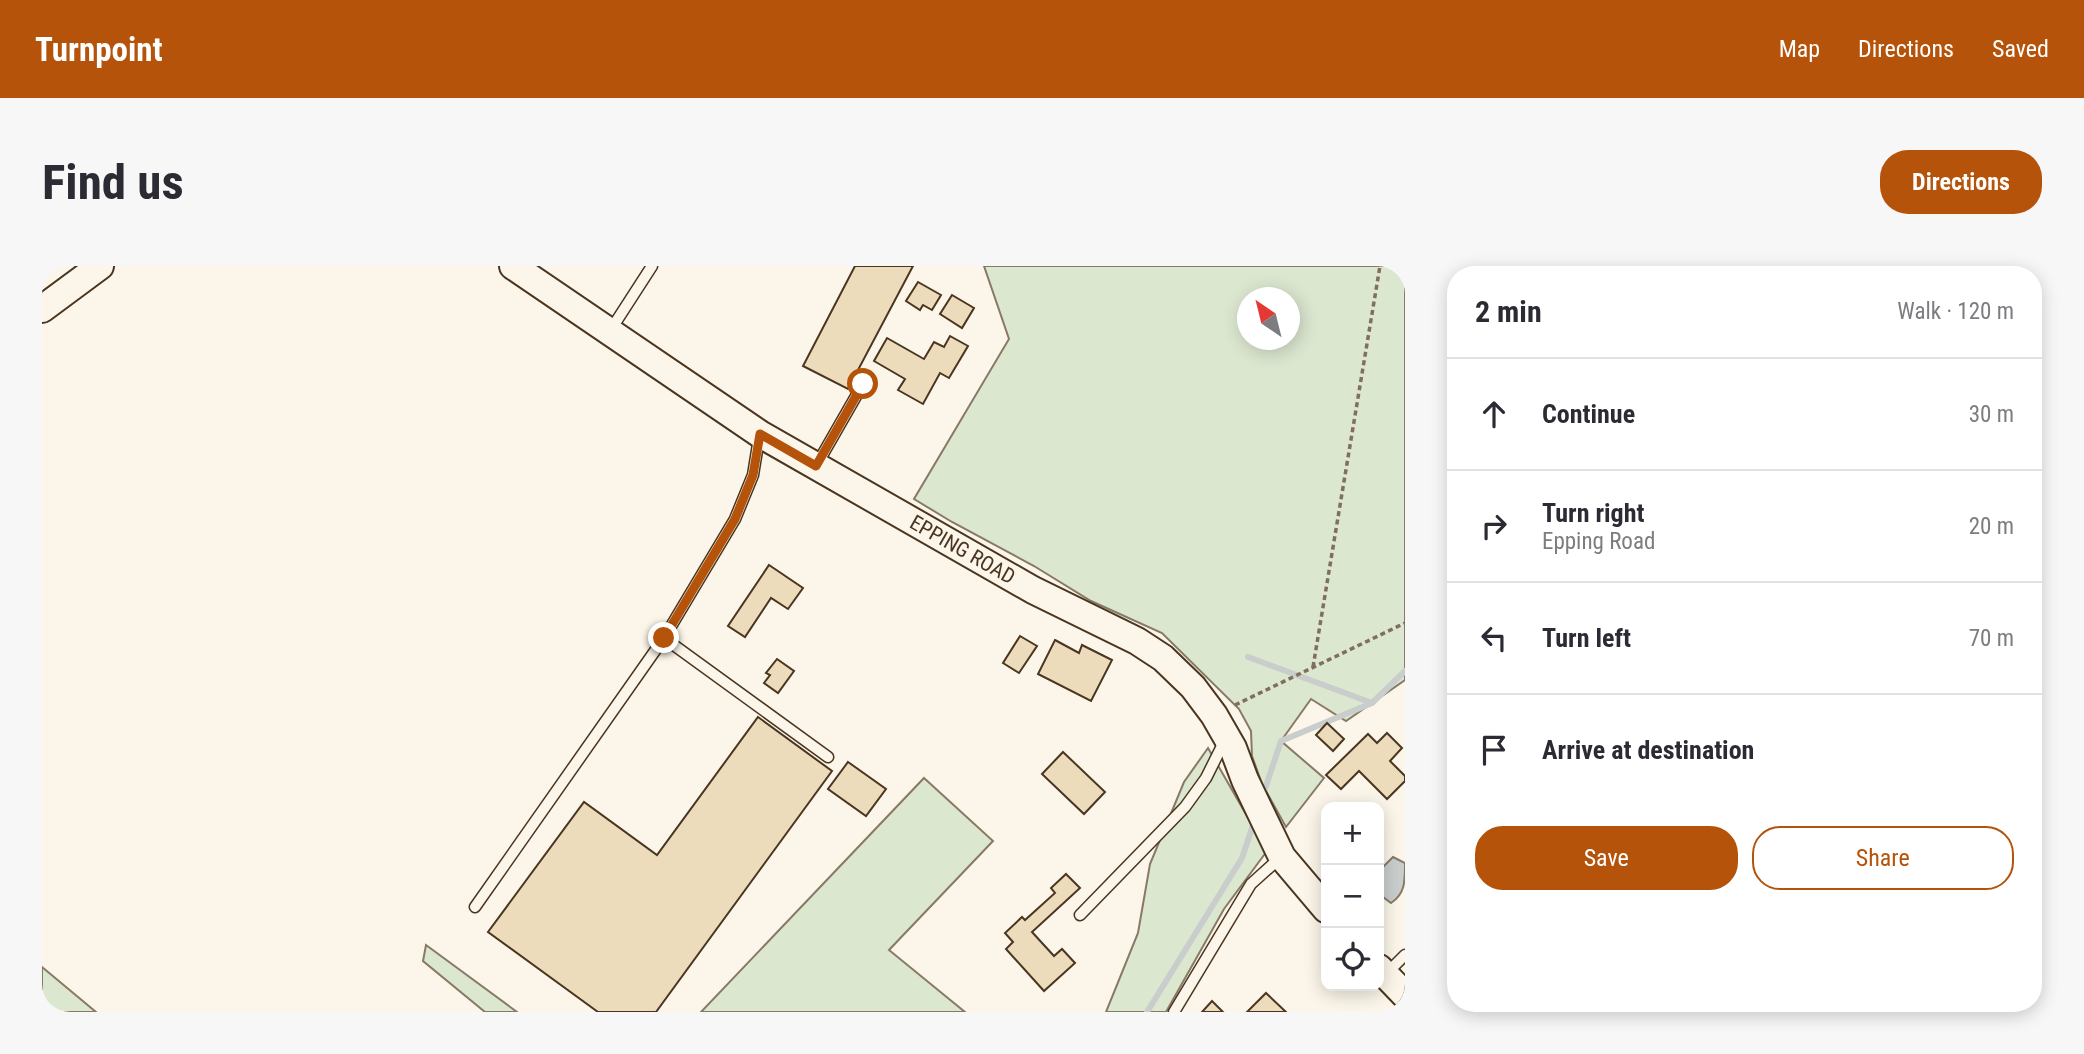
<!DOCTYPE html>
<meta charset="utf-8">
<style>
body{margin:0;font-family:"Roboto Condensed",sans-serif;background:#f7f7f7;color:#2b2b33}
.controls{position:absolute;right:21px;bottom:21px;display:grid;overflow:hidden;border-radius:14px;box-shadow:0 4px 18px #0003}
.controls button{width:63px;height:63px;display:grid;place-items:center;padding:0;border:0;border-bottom:2px solid #e1e1e2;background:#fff;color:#2b2b33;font:35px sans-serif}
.compass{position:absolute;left:1195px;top:21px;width:63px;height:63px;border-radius:50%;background:#fff;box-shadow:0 4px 18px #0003;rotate:325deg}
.stop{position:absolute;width:21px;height:21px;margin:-16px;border:5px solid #b45309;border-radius:50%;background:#fff}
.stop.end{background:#b45309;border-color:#fff;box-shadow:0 2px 7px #0008}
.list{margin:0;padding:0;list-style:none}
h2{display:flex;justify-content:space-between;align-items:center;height:91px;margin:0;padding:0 28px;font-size:30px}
h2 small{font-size:23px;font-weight:400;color:#7c7c81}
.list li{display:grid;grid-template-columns:46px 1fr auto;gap:21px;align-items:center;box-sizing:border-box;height:112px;padding:0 28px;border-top:2px solid #e1e1e2}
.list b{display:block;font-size:26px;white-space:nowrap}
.list p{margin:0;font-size:23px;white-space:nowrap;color:#7c7c81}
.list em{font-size:23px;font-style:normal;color:#7c7c81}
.actions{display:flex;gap:14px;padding:21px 28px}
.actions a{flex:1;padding:16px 0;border:2px solid #b45309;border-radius:28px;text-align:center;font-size:24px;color:#b45309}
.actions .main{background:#b45309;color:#fff}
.icon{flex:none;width:38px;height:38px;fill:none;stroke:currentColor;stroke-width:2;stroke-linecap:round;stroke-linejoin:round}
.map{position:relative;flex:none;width:1363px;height:746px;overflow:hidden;border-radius:28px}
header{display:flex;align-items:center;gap:42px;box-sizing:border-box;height:98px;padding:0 35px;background:#b45309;color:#fff}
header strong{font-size:33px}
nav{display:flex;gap:38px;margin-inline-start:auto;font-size:24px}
.intro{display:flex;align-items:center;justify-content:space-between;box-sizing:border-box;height:168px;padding:0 42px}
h1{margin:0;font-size:49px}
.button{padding:18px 32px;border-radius:28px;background:#b45309;color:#fff;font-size:24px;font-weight:700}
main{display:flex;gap:42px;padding:0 42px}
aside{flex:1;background:#fff;border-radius:28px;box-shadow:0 4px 18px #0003}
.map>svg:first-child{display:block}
</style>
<header>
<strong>Turnpoint</strong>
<nav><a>Map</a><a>Directions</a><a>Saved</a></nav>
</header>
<div class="intro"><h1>Find us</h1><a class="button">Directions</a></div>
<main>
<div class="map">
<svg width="1363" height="746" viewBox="0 0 1363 746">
<rect width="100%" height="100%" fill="#fbf6e9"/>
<g fill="#dce7d0" stroke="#887966" stroke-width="2" fill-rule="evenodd">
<path d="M942,0h415l6,14v400l-59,41 -35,-22 -30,42 43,37 -38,49 -24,-43 -10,-28 -1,-25 -12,-22 -77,-76 -71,-32 -57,-35 -82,-44 -38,-23 95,-160zM1206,32h42v42h-42z"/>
<polygon points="1166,482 1225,585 1182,643 1124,746 1064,746 1096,667 1108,598 1142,516"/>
<polygon points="882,512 951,575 847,684 923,746 659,746"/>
<polygon points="384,679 475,746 443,746 381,695"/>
<polygon points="0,701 54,746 0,746"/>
</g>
<path fill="#c9cecd" stroke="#887966" stroke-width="2" d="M1351,591l12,6c0,19 0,31 -14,40l-12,-9v-28h5z"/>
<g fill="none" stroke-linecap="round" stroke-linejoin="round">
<g stroke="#c9cecd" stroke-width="6">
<polyline points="1206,391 1330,437 1363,405"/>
<polyline points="1220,532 1239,475 1330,437"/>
<polyline points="1105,746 1200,592 1213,553"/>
</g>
</g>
<g fill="#ecdcbc" stroke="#4a3520" stroke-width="2">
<polygon points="813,0 871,0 806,123 761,100"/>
<polygon points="876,16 899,29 890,44 881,39 878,44 864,35"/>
<polygon points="910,29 932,42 920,62 898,48"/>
<polygon points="908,70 926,80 907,112 898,107 881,138 856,124 863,113 832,95 845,72 882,93 892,76 902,81"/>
<polygon points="727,299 761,322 746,343 729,332 703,371 686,360"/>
<polygon points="978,370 995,380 977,407 961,397"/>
<polygon points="1013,374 1037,387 1040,379 1070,394 1049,435 996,408"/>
<polygon points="735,393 752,405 736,427 722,417 728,409 724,407"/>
<polygon points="716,451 790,505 614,746 556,746 446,666 542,536 615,589"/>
<polygon points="1285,457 1302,473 1291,485 1274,469"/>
<polygon points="1345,467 1360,482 1348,495 1363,510 1363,515 1345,533 1317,505 1299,523 1284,509 1326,468 1335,477"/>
<polygon points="1021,486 1063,526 1042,548 1000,508"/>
<polygon points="806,496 844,523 824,550 786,523"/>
<polygon points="1024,608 1038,622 990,666 1012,690 1020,683 1033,697 1002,725 964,683 971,676 963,667 980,651 983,654 1013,627 1009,622"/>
<polygon points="1224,727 1244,746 1205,746"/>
<polygon points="1170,735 1181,746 1160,746"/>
</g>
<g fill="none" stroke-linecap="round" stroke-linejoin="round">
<g stroke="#4a3520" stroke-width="13">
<g id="lane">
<polyline points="568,65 610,0"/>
<polyline points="717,172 711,209 693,253 622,372 786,491"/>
<polyline points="774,200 821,118"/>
<polyline points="433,641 622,372"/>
<polyline points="1038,649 1143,541 1164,512 1180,480 1178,474"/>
<polyline points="1344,708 1363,689"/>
<polyline points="1132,746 1209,618 1239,591"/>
</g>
</g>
<g stroke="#4a3520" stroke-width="30">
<g id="secondary">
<path id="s1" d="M471,0l247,168 273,156 104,51 26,17 30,29 21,28 19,33 12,32 37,77 44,52"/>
<polyline points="0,43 58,0"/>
<polyline points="1337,702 1363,729"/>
</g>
</g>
<g stroke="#7f6f5c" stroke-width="3.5" stroke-dasharray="5 3.5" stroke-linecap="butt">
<polyline points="1271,401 1338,0"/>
<polyline points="1193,439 1363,357"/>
</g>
<use href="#lane" stroke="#fbf6e9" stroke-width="10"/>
<use href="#secondary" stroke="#fbf6e9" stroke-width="26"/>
</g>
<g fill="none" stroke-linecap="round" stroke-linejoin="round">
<polyline stroke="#b45309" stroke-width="9" points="622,372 693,253 711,209 718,168 774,200 821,118"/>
</g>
<g text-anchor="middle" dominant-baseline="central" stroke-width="5" stroke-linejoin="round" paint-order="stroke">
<g font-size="21" fill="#4a3520" stroke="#fbf6e9">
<text stroke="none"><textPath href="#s1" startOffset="532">EPPING ROAD</textPath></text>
</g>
</g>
</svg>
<div class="controls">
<button>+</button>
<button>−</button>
<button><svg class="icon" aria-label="locate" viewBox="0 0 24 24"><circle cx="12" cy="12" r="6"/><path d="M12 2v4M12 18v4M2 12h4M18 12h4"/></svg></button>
</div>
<svg class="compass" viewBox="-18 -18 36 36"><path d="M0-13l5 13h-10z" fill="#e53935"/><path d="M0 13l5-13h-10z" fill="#7c7c81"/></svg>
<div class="stop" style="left:821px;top:118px"></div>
<div class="stop end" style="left:622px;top:372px"></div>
</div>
<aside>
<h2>2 min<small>Walk · 120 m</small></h2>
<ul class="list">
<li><svg class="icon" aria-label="ahead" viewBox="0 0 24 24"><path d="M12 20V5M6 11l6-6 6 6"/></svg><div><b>Continue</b></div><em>30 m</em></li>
<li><svg class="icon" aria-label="right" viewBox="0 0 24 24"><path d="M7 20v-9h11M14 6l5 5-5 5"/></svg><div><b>Turn right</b><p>Epping Road</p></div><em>20 m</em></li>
<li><svg class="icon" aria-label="left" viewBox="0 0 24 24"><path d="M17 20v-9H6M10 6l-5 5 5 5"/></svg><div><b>Turn left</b></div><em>70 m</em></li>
<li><svg class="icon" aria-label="arrive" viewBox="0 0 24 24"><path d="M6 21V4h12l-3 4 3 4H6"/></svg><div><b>Arrive at destination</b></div></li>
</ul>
<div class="actions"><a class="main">Save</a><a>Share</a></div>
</aside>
</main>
